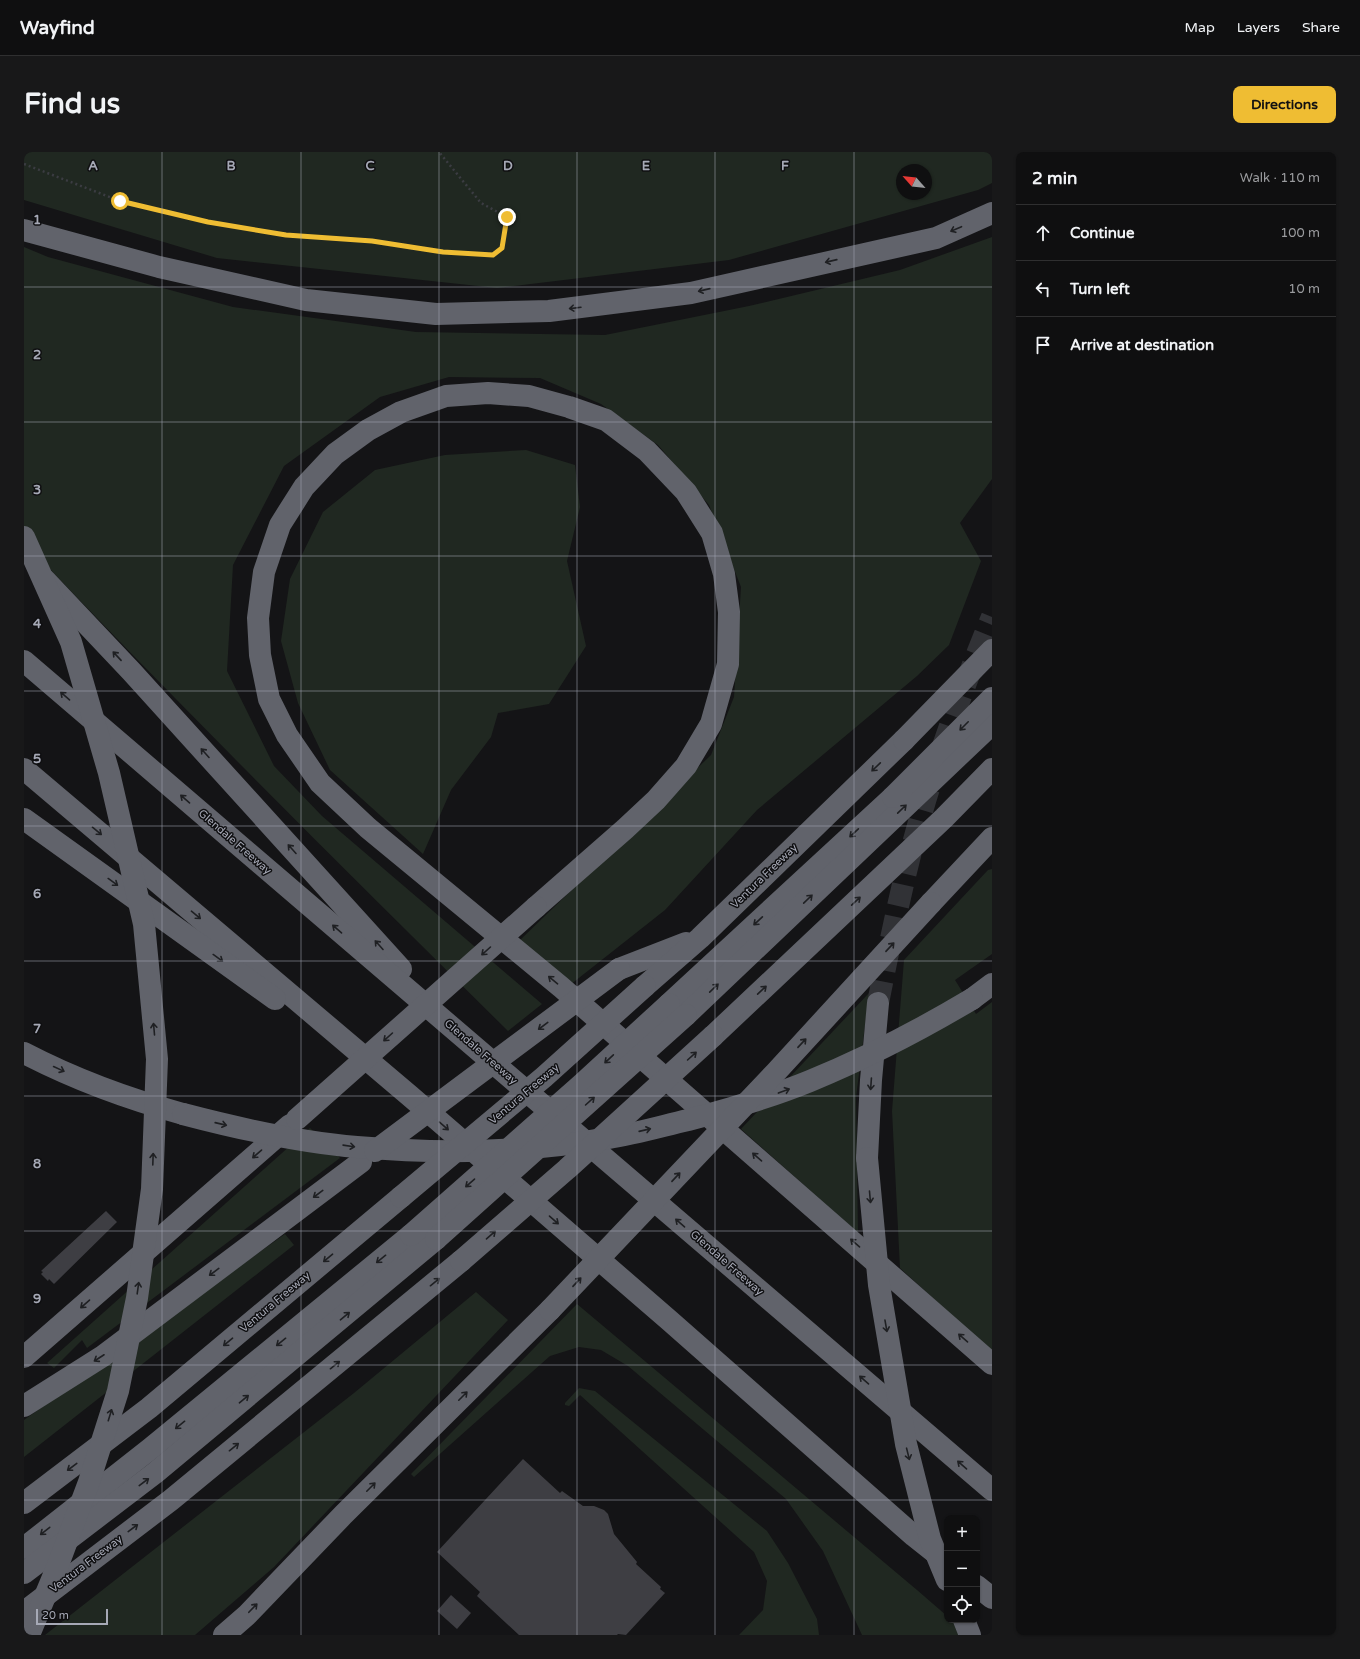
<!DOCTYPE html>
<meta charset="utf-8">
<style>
body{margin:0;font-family:"Varela Round",sans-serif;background:#181819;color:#f1f3f6}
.controls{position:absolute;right:12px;bottom:12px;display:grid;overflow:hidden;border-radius:8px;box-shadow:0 1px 3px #0004}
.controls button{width:36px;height:36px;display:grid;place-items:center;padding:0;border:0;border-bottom:1px solid #2f2f30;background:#0f0f10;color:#f1f3f6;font:20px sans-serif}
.compass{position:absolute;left:872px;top:12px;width:36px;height:36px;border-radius:50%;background:#0f0f10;box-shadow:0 1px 3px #0004;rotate:297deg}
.scale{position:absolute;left:12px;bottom:10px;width:72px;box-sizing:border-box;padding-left:4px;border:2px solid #a6a9b6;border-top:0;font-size:11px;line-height:14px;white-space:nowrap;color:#a6a9b6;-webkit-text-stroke:3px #0f0f11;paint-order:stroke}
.stop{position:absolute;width:12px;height:12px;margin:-9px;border:3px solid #efbd33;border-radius:50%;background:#fff}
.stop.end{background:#efbd33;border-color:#fff;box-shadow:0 1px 4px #0008}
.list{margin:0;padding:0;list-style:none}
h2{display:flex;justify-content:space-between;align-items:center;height:52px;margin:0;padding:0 16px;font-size:17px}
h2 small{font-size:13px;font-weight:400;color:#9b9c9f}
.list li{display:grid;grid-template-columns:26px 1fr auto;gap:12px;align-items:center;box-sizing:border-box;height:56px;padding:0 16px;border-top:1px solid #2f2f30}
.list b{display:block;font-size:15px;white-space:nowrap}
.list em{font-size:13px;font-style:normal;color:#9b9c9f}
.icon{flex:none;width:22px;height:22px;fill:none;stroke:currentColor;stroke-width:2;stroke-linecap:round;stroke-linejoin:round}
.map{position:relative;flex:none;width:968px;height:1483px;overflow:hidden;border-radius:8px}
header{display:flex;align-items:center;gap:24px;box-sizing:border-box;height:56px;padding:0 20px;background:#0f0f10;border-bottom:1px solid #2f2f30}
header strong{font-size:19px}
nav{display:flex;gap:22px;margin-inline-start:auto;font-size:14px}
.intro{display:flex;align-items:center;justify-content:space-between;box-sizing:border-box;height:96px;padding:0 24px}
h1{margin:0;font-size:28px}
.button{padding:10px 18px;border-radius:8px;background:#efbd33;color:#111;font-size:14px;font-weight:700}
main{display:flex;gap:24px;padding:0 24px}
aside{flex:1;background:#0f0f10;border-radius:8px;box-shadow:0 1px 3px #0004}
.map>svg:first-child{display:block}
</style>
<header>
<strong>Wayfind</strong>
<nav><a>Map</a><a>Layers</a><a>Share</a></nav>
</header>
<div class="intro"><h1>Find us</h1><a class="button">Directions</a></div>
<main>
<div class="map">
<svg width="968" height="1483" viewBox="0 0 968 1483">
<rect width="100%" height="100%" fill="#141416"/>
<g fill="#202821" fill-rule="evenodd">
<path d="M0,0h968v31l-14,7 -249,70 -232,28 -280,-30 -193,-58zM878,18h24v24h-24z"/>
<path d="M968,85v242l-32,44 21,38 -32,84 -32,31 -160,134 -92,100 -95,75 -52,-43 193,-187 23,-58 7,-110 -32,-82 -51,-60 -57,-41 -61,-26 -91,-1 -69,20 -96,69 -51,99 -6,106 47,95 48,50 220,188 -34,27c-163,-161 -326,-323 -484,-489v-295l24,10 185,50 183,25 189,3 144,-29 151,-36z"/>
<polygon points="502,298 551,313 556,355 543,409 562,494 525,552 474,561 467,585 427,638 399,702 306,618 274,551 257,489 266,427 299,360 351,318 421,303"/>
<polygon points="968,717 968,802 931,828 952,862 968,850 968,1200 876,1116 868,959 880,808 964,718"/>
<polygon points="845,841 832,946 834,1081 717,977"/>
<polygon points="286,976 316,1006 63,1196 58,1188 30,1216 23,1211"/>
<polygon points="261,1082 270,1093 0,1305 0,1268"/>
<polygon points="452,1140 484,1168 250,1415 171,1483 21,1483 330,1241"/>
<polygon points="553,1152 893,1438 923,1464 923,1468 927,1468 944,1483 838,1483 799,1399 762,1347 604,1214 577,1198 555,1195 526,1204 390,1325 387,1322"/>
<polygon points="555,1236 571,1239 743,1379 764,1411 793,1467 795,1483 715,1483 739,1458 743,1429 730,1400 556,1243 545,1254 541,1253 541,1251"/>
</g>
<g fill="#3e3e43">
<polygon points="82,1059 93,1070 30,1132 25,1127 24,1129 17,1122 19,1120 17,1119"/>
<polygon points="499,1307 536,1341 538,1339 559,1354 570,1354 580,1358 584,1362 590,1382 613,1410 612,1412 637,1435 636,1437 641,1441 602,1483 594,1482 593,1483 495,1483 453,1444 456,1440 413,1400"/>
<polygon points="427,1443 447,1461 433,1477 413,1459"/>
</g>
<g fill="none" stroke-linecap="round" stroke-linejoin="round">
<path stroke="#313236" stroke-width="22" stroke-dasharray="22 11" stroke-linecap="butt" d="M854,851c15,-75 30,-151 54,-224 18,-55 38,-109 60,-162"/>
<polyline stroke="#3b3c42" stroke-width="2.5" stroke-dasharray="2 3" stroke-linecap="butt" points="0,12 96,49 184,70 262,83 348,89 419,100 469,103 478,96 483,65 457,51 415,0"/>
<g stroke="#61636b" stroke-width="22">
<polyline points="0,78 135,115 282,148 412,162 525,159 667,141 912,86 968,61"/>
<polyline points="21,428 107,519 377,817"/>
<polyline points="0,509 968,1338"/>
<polyline points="0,617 386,944 646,1169 890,1384 919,1407"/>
<polyline points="0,667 251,847"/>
<polyline points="907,751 968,686"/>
<polyline points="512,755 601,677 632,648 662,614 687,572 704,512 705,460 700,422 688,381 662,340 623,299 582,268 545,255 505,244 464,241 422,244 377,260 344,278 311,302 280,335 256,373 240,420 234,466 236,503 245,547 263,583 296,631 344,676 537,835 968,1212"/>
<polyline points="595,817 662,791"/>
<polyline points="621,834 676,786 880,588"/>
<polyline points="948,847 968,832"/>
<polyline points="645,852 869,645"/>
<polyline points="662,863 968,572"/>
<polyline points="689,884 920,666 968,617"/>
<path d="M0,901c50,26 104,46 159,61"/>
<polyline points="843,1006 847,928 854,851"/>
<polyline points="0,1205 266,973"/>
<polyline points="0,1254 79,1204 337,1010"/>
<polyline points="0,1351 125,1256 377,1045"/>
<polyline points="0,1396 126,1297 387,1083"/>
<polyline points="0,1421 131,1321 412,1087"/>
<polyline points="953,1434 968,1446"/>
<polyline points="0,1460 147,1348 437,1109"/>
<polyline points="940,1468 946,1483"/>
<polyline points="200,1483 223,1463 319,1363 526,1158"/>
</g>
<g stroke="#61636b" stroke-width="22">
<polyline points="0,385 47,490 85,621 120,772 133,907 128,1037 113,1146 94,1239 65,1330 34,1413 5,1483"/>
<polyline points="880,588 968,498"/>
<polyline points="869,645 968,546"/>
<path d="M159,962c57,15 115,28 174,33 83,7 169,6 251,-9 27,-4 54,-12 80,-18 42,-11 83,-23 122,-39 56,-23 110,-51 162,-82"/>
<polyline points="273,967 512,755"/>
<polyline points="351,999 595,817"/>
<polyline points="843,1006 855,1133 882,1292 906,1387 923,1428"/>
<polyline points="377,1045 520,925 621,834"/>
<polyline points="387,1083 558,932 645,852"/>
<polyline points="412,1087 662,863"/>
<polyline points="437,1109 543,1017 689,884"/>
<polyline points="526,1158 752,920 907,751"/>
</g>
</g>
<defs><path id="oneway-shaft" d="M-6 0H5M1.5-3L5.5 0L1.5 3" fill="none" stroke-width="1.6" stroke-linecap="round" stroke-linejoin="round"/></defs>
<g stroke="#1f2023">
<use href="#oneway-shaft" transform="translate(932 77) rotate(157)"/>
<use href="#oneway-shaft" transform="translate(807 109) rotate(167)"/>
<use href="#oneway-shaft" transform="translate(680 138) rotate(167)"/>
<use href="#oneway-shaft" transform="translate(551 156) rotate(173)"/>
<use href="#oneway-shaft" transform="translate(93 504) rotate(-133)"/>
<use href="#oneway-shaft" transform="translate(41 544) rotate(-139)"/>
<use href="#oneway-shaft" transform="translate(940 574) rotate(135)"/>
<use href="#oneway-shaft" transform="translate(181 601) rotate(-132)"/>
<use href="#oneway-shaft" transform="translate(852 615) rotate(136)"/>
<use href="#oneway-shaft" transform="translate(161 647) rotate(-139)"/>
<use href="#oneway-shaft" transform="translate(878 657) rotate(-44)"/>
<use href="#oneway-shaft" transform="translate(73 679) rotate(40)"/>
<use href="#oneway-shaft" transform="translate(830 681) rotate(137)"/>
<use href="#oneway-shaft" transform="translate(268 697) rotate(-132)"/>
<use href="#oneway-shaft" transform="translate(89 730) rotate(36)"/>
<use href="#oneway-shaft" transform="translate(784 747) rotate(-44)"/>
<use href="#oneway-shaft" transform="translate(832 749) rotate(-43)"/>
<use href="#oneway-shaft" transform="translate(172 763) rotate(40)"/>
<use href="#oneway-shaft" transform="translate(734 769) rotate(137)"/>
<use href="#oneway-shaft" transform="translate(313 777) rotate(-139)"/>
<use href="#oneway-shaft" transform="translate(355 793) rotate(-132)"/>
<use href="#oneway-shaft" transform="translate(866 795) rotate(-47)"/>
<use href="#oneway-shaft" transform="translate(462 799) rotate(138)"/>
<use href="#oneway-shaft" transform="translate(194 806) rotate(36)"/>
<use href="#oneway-shaft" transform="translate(529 828) rotate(-140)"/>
<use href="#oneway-shaft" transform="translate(690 836) rotate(-44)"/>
<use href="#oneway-shaft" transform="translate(738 838) rotate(-43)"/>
<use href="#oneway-shaft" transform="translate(519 874) rotate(143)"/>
<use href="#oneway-shaft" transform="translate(130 877) rotate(-95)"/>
<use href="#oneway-shaft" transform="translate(364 885) rotate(138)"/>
<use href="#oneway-shaft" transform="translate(778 891) rotate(-47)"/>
<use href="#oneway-shaft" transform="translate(668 904) rotate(-42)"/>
<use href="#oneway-shaft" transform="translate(585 907) rotate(137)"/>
<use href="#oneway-shaft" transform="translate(35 917) rotate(25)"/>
<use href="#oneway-shaft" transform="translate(847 932) rotate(94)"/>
<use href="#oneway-shaft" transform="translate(760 939) rotate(-20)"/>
<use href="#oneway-shaft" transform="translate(566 949) rotate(-42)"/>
<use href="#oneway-shaft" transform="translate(197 972) rotate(13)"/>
<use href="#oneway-shaft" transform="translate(420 974) rotate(41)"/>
<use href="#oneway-shaft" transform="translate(621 978) rotate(-13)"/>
<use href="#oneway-shaft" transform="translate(325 994) rotate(8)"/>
<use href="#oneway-shaft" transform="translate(233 1002) rotate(139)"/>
<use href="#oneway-shaft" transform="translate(733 1005) rotate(-139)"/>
<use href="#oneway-shaft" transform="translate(129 1007) rotate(-88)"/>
<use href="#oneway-shaft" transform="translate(652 1025) rotate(-47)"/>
<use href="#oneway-shaft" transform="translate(446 1031) rotate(139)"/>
<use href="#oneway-shaft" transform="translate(294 1042) rotate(143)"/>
<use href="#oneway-shaft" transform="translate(846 1045) rotate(85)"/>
<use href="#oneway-shaft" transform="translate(530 1068) rotate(41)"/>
<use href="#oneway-shaft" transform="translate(656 1071) rotate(-139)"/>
<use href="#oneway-shaft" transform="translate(467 1083) rotate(-41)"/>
<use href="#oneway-shaft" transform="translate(831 1091) rotate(-139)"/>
<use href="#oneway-shaft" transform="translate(304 1106) rotate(140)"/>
<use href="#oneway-shaft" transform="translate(357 1107) rotate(141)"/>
<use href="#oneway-shaft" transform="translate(190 1120) rotate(143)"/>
<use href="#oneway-shaft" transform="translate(411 1130) rotate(-39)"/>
<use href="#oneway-shaft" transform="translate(553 1130) rotate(-47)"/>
<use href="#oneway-shaft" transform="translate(114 1136) rotate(-82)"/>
<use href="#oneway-shaft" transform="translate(61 1152) rotate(139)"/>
<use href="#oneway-shaft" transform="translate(321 1164) rotate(-40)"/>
<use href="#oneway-shaft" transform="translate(862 1174) rotate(80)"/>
<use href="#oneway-shaft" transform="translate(939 1186) rotate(-139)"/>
<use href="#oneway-shaft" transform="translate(204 1190) rotate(140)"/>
<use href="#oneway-shaft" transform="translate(257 1190) rotate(141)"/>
<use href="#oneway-shaft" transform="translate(75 1206) rotate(147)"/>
<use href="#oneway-shaft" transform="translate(311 1213) rotate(-39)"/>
<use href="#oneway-shaft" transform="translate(840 1228) rotate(-139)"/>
<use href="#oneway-shaft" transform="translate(439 1244) rotate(-45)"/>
<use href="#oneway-shaft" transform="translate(220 1247) rotate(-40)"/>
<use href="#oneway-shaft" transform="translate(86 1263) rotate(-73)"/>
<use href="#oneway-shaft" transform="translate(156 1273) rotate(141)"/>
<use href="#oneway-shaft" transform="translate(210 1295) rotate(-39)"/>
<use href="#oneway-shaft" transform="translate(884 1302) rotate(76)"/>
<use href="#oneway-shaft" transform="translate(938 1313) rotate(-139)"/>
<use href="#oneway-shaft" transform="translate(48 1315) rotate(143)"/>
<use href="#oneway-shaft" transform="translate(120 1330) rotate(-37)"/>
<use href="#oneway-shaft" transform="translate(347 1335) rotate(-45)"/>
<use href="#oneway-shaft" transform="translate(109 1376) rotate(-37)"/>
<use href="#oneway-shaft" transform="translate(21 1379) rotate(142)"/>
<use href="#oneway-shaft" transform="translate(229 1456) rotate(-46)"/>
</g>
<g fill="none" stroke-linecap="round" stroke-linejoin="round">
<polyline stroke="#efbd33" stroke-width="5" points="96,49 184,70 262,83 348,89 419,100 469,103 478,96 483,65"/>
</g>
<path fill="none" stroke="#a6a9b6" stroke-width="1" stroke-opacity="0.55" d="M138,0v1483M277,0v1483M415,0v1483M553,0v1483M691,0v1483M830,0v1483M0,135h968M0,270h968M0,404h968M0,539h968M0,674h968M0,809h968M0,944h968M0,1079h968M0,1213h968M0,1348h968"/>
<g text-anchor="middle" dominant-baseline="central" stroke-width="3" stroke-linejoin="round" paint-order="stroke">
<g font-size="11" fill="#a6a9b6" stroke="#0f0f11">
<text transform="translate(211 690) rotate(41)">Glendale Freeway</text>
<text transform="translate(740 724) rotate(-44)">Ventura Freeway</text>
<text transform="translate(457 900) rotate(41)">Glendale Freeway</text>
<text transform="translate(500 942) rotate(-40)">Ventura Freeway</text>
<text transform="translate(703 1111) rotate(41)">Glendale Freeway</text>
<text transform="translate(251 1150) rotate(-40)">Ventura Freeway</text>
<text transform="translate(62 1412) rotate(-37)">Ventura Freeway</text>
</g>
</g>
<g font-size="13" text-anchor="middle" font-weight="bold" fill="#a6a9b6" stroke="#0f0f11" stroke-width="3" stroke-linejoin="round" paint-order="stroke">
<text x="69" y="18">A</text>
<text x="207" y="18">B</text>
<text x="346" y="18">C</text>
<text x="484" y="18">D</text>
<text x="622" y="18">E</text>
<text x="761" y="18">F</text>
<text x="13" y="72">1</text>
<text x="13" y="207">2</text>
<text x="13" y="342">3</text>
<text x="13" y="476">4</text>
<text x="13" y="611">5</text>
<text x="13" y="746">6</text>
<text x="13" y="881">7</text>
<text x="13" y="1016">8</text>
<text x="13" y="1151">9</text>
</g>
</svg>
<div class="controls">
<button>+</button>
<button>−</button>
<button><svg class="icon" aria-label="locate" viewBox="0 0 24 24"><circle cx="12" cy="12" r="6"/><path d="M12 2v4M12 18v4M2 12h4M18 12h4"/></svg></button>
</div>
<svg class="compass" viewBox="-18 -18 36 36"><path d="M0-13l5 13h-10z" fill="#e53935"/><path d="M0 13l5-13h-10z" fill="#9b9c9f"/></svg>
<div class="scale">20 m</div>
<div class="stop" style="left:96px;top:49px"></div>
<div class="stop end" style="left:483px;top:65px"></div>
</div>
<aside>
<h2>2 min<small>Walk · 110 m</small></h2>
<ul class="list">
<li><svg class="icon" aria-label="ahead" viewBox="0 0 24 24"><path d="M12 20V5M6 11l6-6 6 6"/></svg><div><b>Continue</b></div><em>100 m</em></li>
<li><svg class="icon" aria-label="left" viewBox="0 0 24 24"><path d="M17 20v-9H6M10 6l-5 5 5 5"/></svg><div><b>Turn left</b></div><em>10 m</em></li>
<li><svg class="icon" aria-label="arrive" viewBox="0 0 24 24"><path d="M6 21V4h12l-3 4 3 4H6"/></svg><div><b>Arrive at destination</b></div></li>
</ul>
</aside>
</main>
